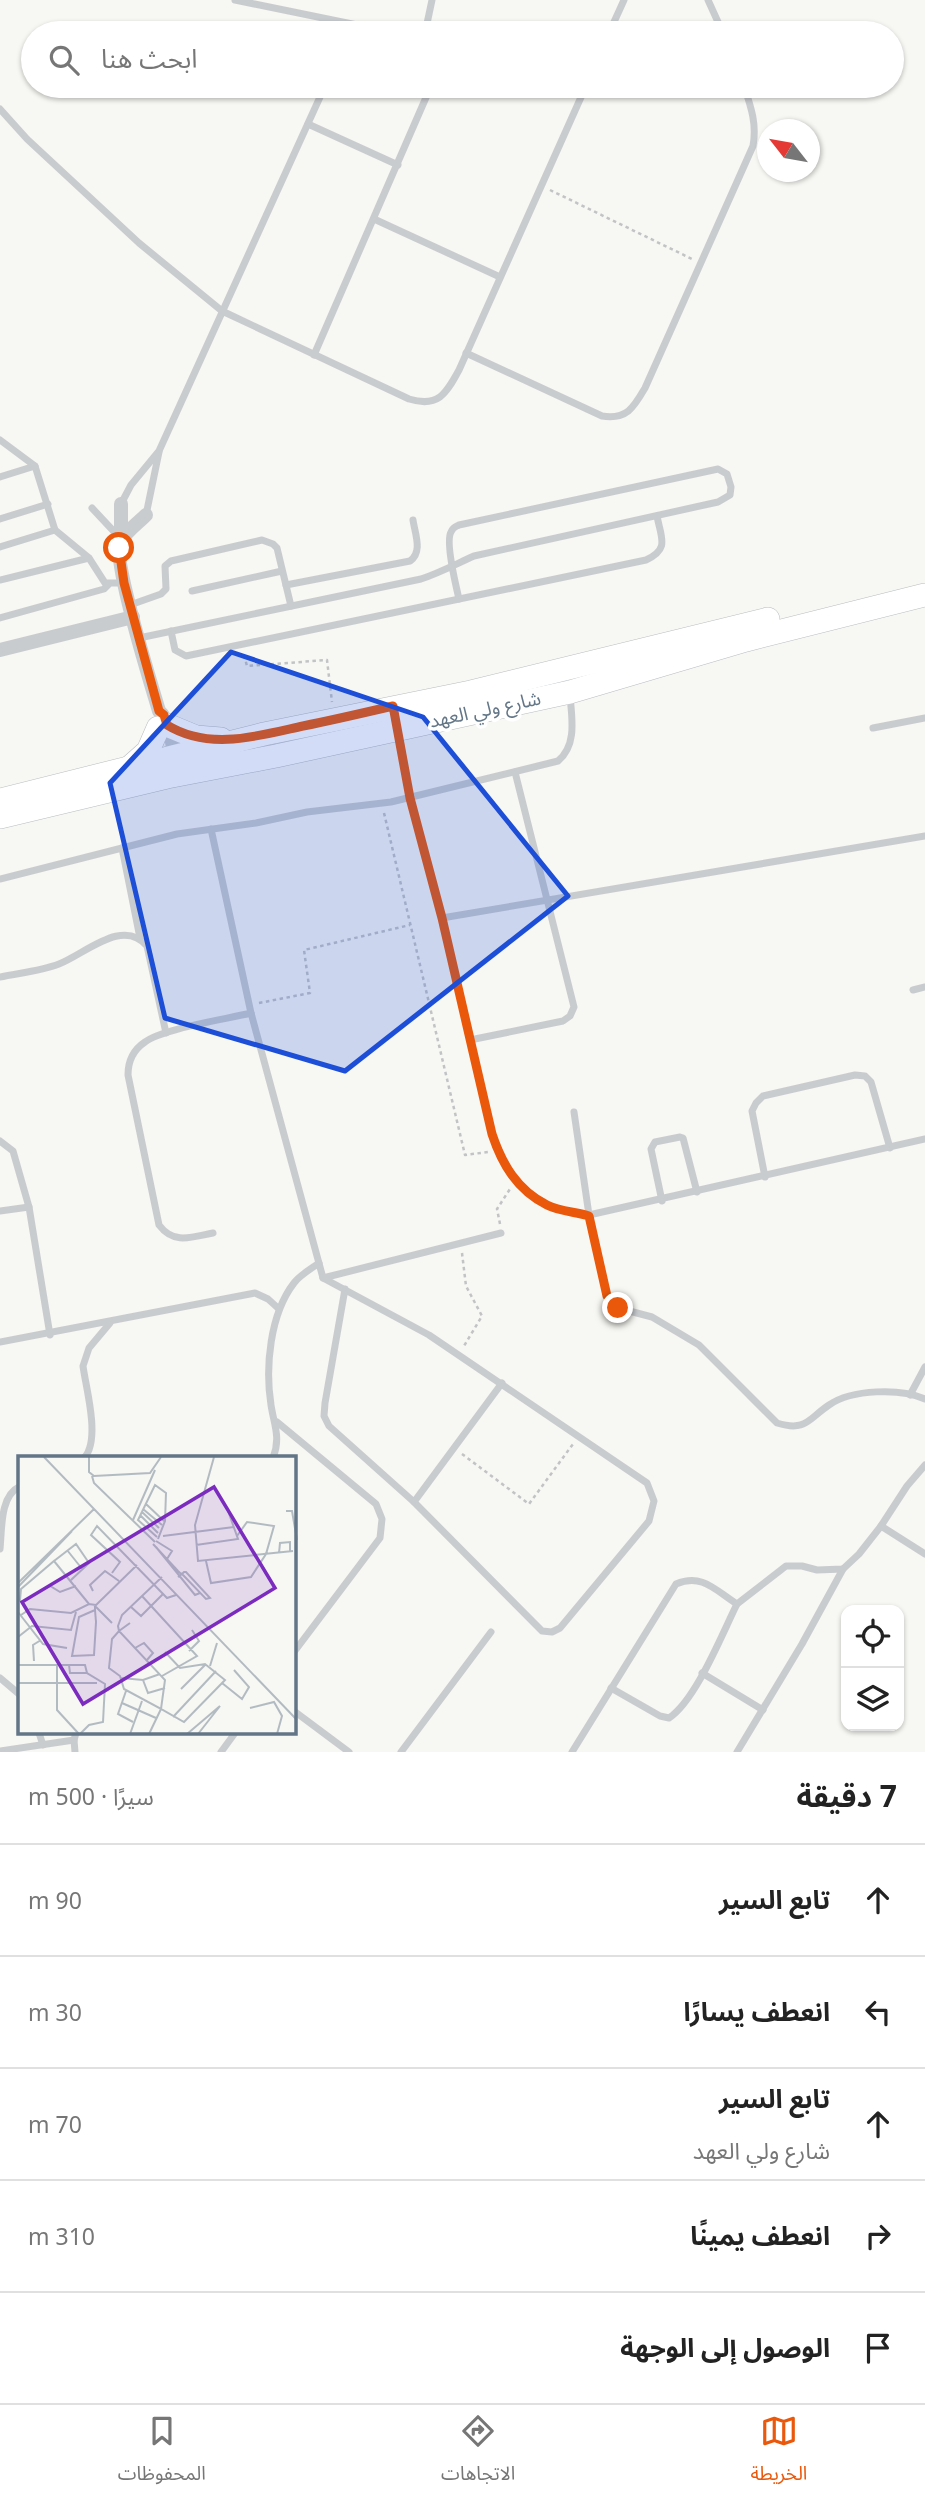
<!DOCTYPE html>
<html lang="ar">
<meta charset="utf-8">
<style>
body{margin:0;font-family:"Noto Sans","Noto Sans Arabic",sans-serif;background:#f6f6f6;color:#222;direction:rtl}
.controls{position:absolute;right:21px;bottom:21px;display:grid;overflow:hidden;border-radius:14px;box-shadow:0 2px 5px #0004}
.controls button{width:63px;height:63px;display:grid;place-items:center;padding:0;border:0;border-bottom:2px solid #e0e0e0;background:#fff;color:#222;font:35px sans-serif}
.compass{position:absolute;left:757px;top:119px;width:63px;height:63px;border-radius:50%;background:#fff;box-shadow:0 2px 5px #0004;rotate:301deg}
.stop{position:absolute;width:21px;height:21px;margin:-16px;border:5px solid #ea580c;border-radius:50%;background:#fff}
.stop.end{background:#ea580c;border-color:#fff;box-shadow:0 2px 7px #0008}
.list{margin:0;padding:0;list-style:none}
h2{display:flex;justify-content:space-between;align-items:center;height:91px;margin:0;padding:0 28px;font-size:30px}
h2 small{font-size:23px;font-weight:400;color:#767676}
.list li{display:grid;grid-template-columns:46px 1fr auto;gap:21px;align-items:center;box-sizing:border-box;height:112px;padding:0 28px;border-top:2px solid #e0e0e0}
.list b{display:block;font-size:26px;white-space:nowrap}
.list p{margin:0;font-size:23px;white-space:nowrap;color:#767676}
.list em{font-size:23px;font-style:normal;color:#767676}
.icon{flex:none;width:38px;height:38px;fill:none;stroke:currentColor;stroke-width:2;stroke-linecap:round;stroke-linejoin:round}
.map{position:relative;flex:none;width:925px;height:1752px;overflow:hidden;direction:ltr}
.search{position:absolute;background:#fff;box-shadow:0 2px 5px #0004;left:21px;right:21px;top:21px;height:77px;display:flex;align-items:center;gap:18px;box-sizing:border-box;padding:0 24px;border-radius:38px;color:#767676;font-size:26px}
.sheet{height:651px;background:#fff}
nav{display:flex;justify-content:space-around;align-items:center;box-sizing:border-box;height:98px;border-top:2px solid #e0e0e0;background:#fff;font-size:19px;color:#767676}
nav a{display:grid;justify-items:center;gap:4px}
nav .on{color:#ea580c}
.map>svg:first-child{display:block}
</style>
<div class="map">
<svg width="925" height="1752" viewBox="0 0 925 1752">
<rect width="100%" height="100%" fill="#f7f7f3"/>
<g fill="none" stroke-linecap="round" stroke-linejoin="round">
<g stroke="#b9bdc1" stroke-width="24">
<g id="primary">
<polyline points="167,725 196,737 221,739"/>
<polyline points="130,767 148,751 158,728"/>
<polyline points="0,800 264,734 471,692 768,619"/>
<polyline points="0,817 167,777 276,756 570,692 746,640 925,595"/>
</g>
</g>
<g stroke="#c2c3c5" stroke-width="2.5" stroke-dasharray="3.5 3.5" stroke-linecap="butt">
<polyline points="550,190 692,259"/>
<polyline points="244,655 247,666 327,660 332,702"/>
<polyline points="384,813 465,1155 488,1152"/>
<polyline points="259,1003 310,993 304,950 410,925"/>
<polyline points="500,1224 497,1209 510,1189"/>
<polyline points="462,1253 466,1286 482,1316 464,1346"/>
<polyline points="462,1454 529,1504 573,1444"/>
</g>
<g stroke="#c9cccf" stroke-width="7">
<polyline points="235,0 396,33"/>
<polyline points="708,0 723,33"/>
<polyline points="425,33 432,0"/>
<polyline points="609,33 624,0"/>
<path d="M0,109l27,30 112,104 83,68 187,88c29,9 37,-5 50,-29l127,-284"/>
<polyline points="308,124 398,165"/>
<polyline points="374,219 500,277"/>
<path d="M466,353l136,63c25,4 32,-9 43,-28l108,-242c4,-22 -2,-39 -9,-60"/>
<polyline points="314,355 431,86"/>
<polyline points="0,440 35,466 55,530 89,558 105,583 124,583"/>
<polyline points="0,477 35,466"/>
<polyline points="121,504 131,485 159,451 325,86"/>
<polyline points="92,508 120,538"/>
<polyline points="146,515 159,452"/>
<polyline points="0,519 48,504"/>
<polyline points="0,547 55,530"/>
<polyline points="0,580 89,558"/>
<path d="M286,585l124,-24c13,-9 5,-27 3,-41"/>
<polyline points="192,591 282,571"/>
<polyline points="130,605 161,594 166,589 165,566 171,561 262,540 273,544 277,548 291,606"/>
<polyline points="0,618 104,589 108,585"/>
<path d="M171,631l4,19 11,6 460,-96c24,-11 15,-22 11,-44"/>
<path d="M139,638l282,-59c18,-6 35,-15 53,-23l244,-54 12,-7 1,-8 -4,-13 -9,-5 -259,56c-4,2 -6,2 -8,7 -6,10 5,54 8,67"/>
<polyline points="873,728 925,718"/>
<path d="M399,734l11,64 32,120 50,216c11,30 24,55 55,71 11,6 29,7 42,10l336,-76"/>
<polyline points="211,829 251,1013 323,1278 501,1233"/>
<polyline points="122,848 140,938"/>
<path d="M0,879l177,-45 79,-11 51,-11 84,-10 167,-41c19,-16 14,-42 12,-65"/>
<polyline points="442,918 925,836"/>
<path d="M0,977c19,-4 41,-6 59,-13 26,-10 64,-47 88,-18l19,87"/>
<polyline points="913,990 925,987"/>
<polyline points="470,1040 563,1021 570,1016 574,1007 515,772"/>
<path d="M574,1112l15,103 18,81 11,12 34,9 47,28 78,78c29,9 31,-4 52,-18 23,-16 72,-17 96,-6"/>
<polyline points="0,1141 13,1151 29,1207 50,1335"/>
<polyline points="765,1177 752,1111 756,1103 763,1096 855,1075 865,1076 871,1082 890,1148"/>
<polyline points="662,1201 651,1149 655,1142 680,1137 683,1138 697,1192"/>
<polyline points="0,1211 29,1207"/>
<path d="M213,1233c-21,4 -39,12 -54,-8l-31,-150c0,-14 5,-25 17,-33 16,-13 82,-23 106,-29"/>
<polyline points="323,1278 429,1335 647,1483 654,1501 649,1521 560,1628 552,1632 542,1631 414,1502 329,1426 324,1416 325,1403 345,1289"/>
<polyline points="0,1342 255,1293 268,1299 279,1309"/>
<polyline points="910,1395 925,1367"/>
<polyline points="277,1422 376,1504 382,1519 380,1538 294,1652"/>
<path d="M84,1458c17,-18 2,-69 -1,-92l6,-18 21,-25"/>
<path d="M273,1458c8,-21 1,-33 -2,-53 -6,-38 -1,-91 23,-122 6,-8 17,-14 25,-20"/>
<polyline points="414,1502 502,1383"/>
<polyline points="881,1526 907,1486 925,1465"/>
<path d="M0,1549c2,-20 0,-53 19,-62"/>
<polyline points="702,1673 763,1710"/>
<polyline points="0,1678 19,1694"/>
<path d="M611,1688l49,28 9,2c27,-18 53,-84 68,-114"/>
<polyline points="294,1711 349,1752"/>
<polyline points="39,1733 43,1745"/>
<polyline points="0,1751 74,1740"/>
<polyline points="75,1752 74,1740 76,1733"/>
<polyline points="221,1752 235,1733"/>
<polyline points="401,1752 491,1632"/>
<path d="M572,1752l104,-168c26,-11 39,6 61,20l49,-38h16l15,4 26,-1 16,-15 22,-28 44,28"/>
<polyline points="737,1752 802,1644 843,1569"/>
</g>
<g stroke="#c9cccf" stroke-width="14">
<polyline points="121,504 121,540"/>
<path d="M146,515c-8,8 -22,18 -26,28 -7,18 31,141 39,168 11,9 16,39 14,53"/>
<polyline points="0,650 133,617"/>
</g>
<use href="#primary" stroke="#fff" stroke-width="23"/>
</g>
<g fill="none" stroke-linecap="round" stroke-linejoin="round">
<path stroke="#ea580c" stroke-width="9" d="M119,548l5,35 35,128 5,4 3,10c42,26 91,11 136,1 30,-6 60,-13 90,-20l17,92 32,120 50,216c10,30 25,56 55,71 12,6 29,7 42,11l18,80 11,12"/>
</g>
<path fill="#1d4ed8" fill-opacity="0.2" stroke="#1d4ed8" stroke-width="5" stroke-linejoin="round" d="M231,652l192,65 145,179 -223,175 -180,-53 -55,-235z"/>
<g text-anchor="middle" dominant-baseline="central" stroke-width="7" stroke-linejoin="round" paint-order="stroke">
<g font-size="19" fill="#637687" stroke="#fff">
<text transform="translate(485 709) rotate(-12)">شارع ولي العهد</text>
</g>
</g>
<g transform="translate(18 1456)">
<rect width="278" height="278" fill="#f7f7f3"/>
<path fill="none" stroke="#b3bbc2" stroke-width="2" d="M26,1l253,263M71,1v15l5,4 56,-3 11,-16M196,1l-19,68 3,36 95,-10M74,20l2,7 61,59M128,48l18,17M125,53l19,16M268,55h6l5,29M124,56l17,16M122,59l18,18M115,64l22,-50M145,80l71,-9M139,81l-19,-17 17,-35 11,8 -1,28 -7,18M138,85l16,10 -5,8M135,88l25,27 2,2 2,1 2,2 22,23 4,-1 -24,-26h-2l-2,2 -4,3M178,89l42,-6 -11,-31M138,91l39,48 5,-2M49,94l16,20M261,97l1,-10 10,-1v9M36,105l22,-17 13,19 -18,17M188,105l5,22 40,-6 15,-23 8,-28 -27,-4 -10,14M94,117l8,-11 -29,-27 6,-9 70,72 9,-3M0,127l76,-74M0,131l54,-56M22,135l10,-5 10,6 16,-6M75,135l-3,-6 15,-14 14,10M124,140l55,60 -35,20M77,150v4l1,12 -2,33 -22,1 7,-39 16,-7M113,151l10,9 22,-22M10,154l-8,-10 1,-11 33,-28 35,43M0,156l25,32 24,4M3,159l9,-6 41,4 18,-9 7,1M94,167l-17,-17 42,-41M112,167l-11,8 -7,8 -3,29 11,8 4,13 37,20 4,-29 -46,-49 -1,-5 4,-11 40,-38M0,181l14,-11 39,4 5,-18M117,192l9,-5 9,10 -6,7M171,195l10,-10 -7,-11M16,205l-1,-16 8,-5M0,209h67l2,8 18,11 -2,38 -14,3 -9,9M39,209v18h40M51,209l1,8h17M192,210l7,-23M103,222l22,2 17,-6M125,224l5,13 17,-5M0,227h39v27l22,24M204,227l20,16 7,-12 -15,-17M163,233l24,-24M108,235l-8,23 15,8M104,247l34,15M232,252l24,-6 8,14 -5,18M155,261l43,-46M112,278l12,-33M131,278l12,-25 23,13 41,-42 -20,-16 -25,4 -15,-16M169,278l33,-28 -22,28"/>
<path fill="#7b2cbf" fill-opacity="0.15" stroke="#7b2cbf" stroke-width="3.5" d="M196,31l61,101 -192,116 -61,-102z"/>
<rect width="278" height="278" fill="none" stroke="#637687" stroke-width="3.5"/>
</g>
</svg>
<div class="controls">
<button><svg class="icon" aria-label="locate" viewBox="0 0 24 24"><circle cx="12" cy="12" r="6"/><path d="M12 2v4M12 18v4M2 12h4M18 12h4"/></svg></button>
<button><svg class="icon" aria-label="layers" viewBox="0 0 24 24"><path d="M12 4l9 5-9 5-9-5zM3 14l9 5 9-5"/></svg></button>
</div>
<svg class="compass" viewBox="-18 -18 36 36"><path d="M0-13l5 13h-10z" fill="#e53935"/><path d="M0 13l5-13h-10z" fill="#767676"/></svg>
<div class="stop" style="left:119px;top:548px"></div>
<div class="stop end" style="left:618px;top:1308px"></div>
<div class="search"><svg class="icon" aria-label="search" viewBox="0 0 24 24"><circle cx="10" cy="10" r="6"/><path d="M15 15l6 6"/></svg>ابحث هنا</div>
</div>
<section class="sheet">
<h2>7 دقيقة<small>سيرًا · 500 m</small></h2>
<ul class="list">
<li><svg class="icon" aria-label="ahead" viewBox="0 0 24 24"><path d="M12 20V5M6 11l6-6 6 6"/></svg><div><b>تابع السير</b></div><em>90 m</em></li>
<li><svg class="icon" aria-label="left" viewBox="0 0 24 24"><path d="M17 20v-9H6M10 6l-5 5 5 5"/></svg><div><b>انعطف يسارًا</b></div><em>30 m</em></li>
<li><svg class="icon" aria-label="ahead" viewBox="0 0 24 24"><path d="M12 20V5M6 11l6-6 6 6"/></svg><div><b>تابع السير</b><p>شارع ولي العهد</p></div><em>70 m</em></li>
<li><svg class="icon" aria-label="right" viewBox="0 0 24 24"><path d="M7 20v-9h11M14 6l5 5-5 5"/></svg><div><b>انعطف يمينًا</b></div><em>310 m</em></li>
<li><svg class="icon" aria-label="arrive" viewBox="0 0 24 24"><path d="M6 21V4h12l-3 4 3 4H6"/></svg><div><b>الوصول إلى الوجهة</b></div></li>
</ul>
</section>
<nav>
<a class="on"><svg class="icon" aria-label="map" viewBox="0 0 24 24"><path d="M3 6l6-2 6 2 6-2v14l-6 2-6-2-6 2zM9 4v14M15 6v14"/></svg>الخريطة</a>
<a><svg class="icon" aria-label="directions" viewBox="0 0 24 24"><path d="M12 3l9 9-9 9-9-9zM9 14v-3h6M13 9l2 2-2 2"/></svg>الاتجاهات</a>
<a><svg class="icon" aria-label="saved" viewBox="0 0 24 24"><path d="M7 4h10v16l-5-4-5 4z"/></svg>المحفوظات</a>
</nav>
